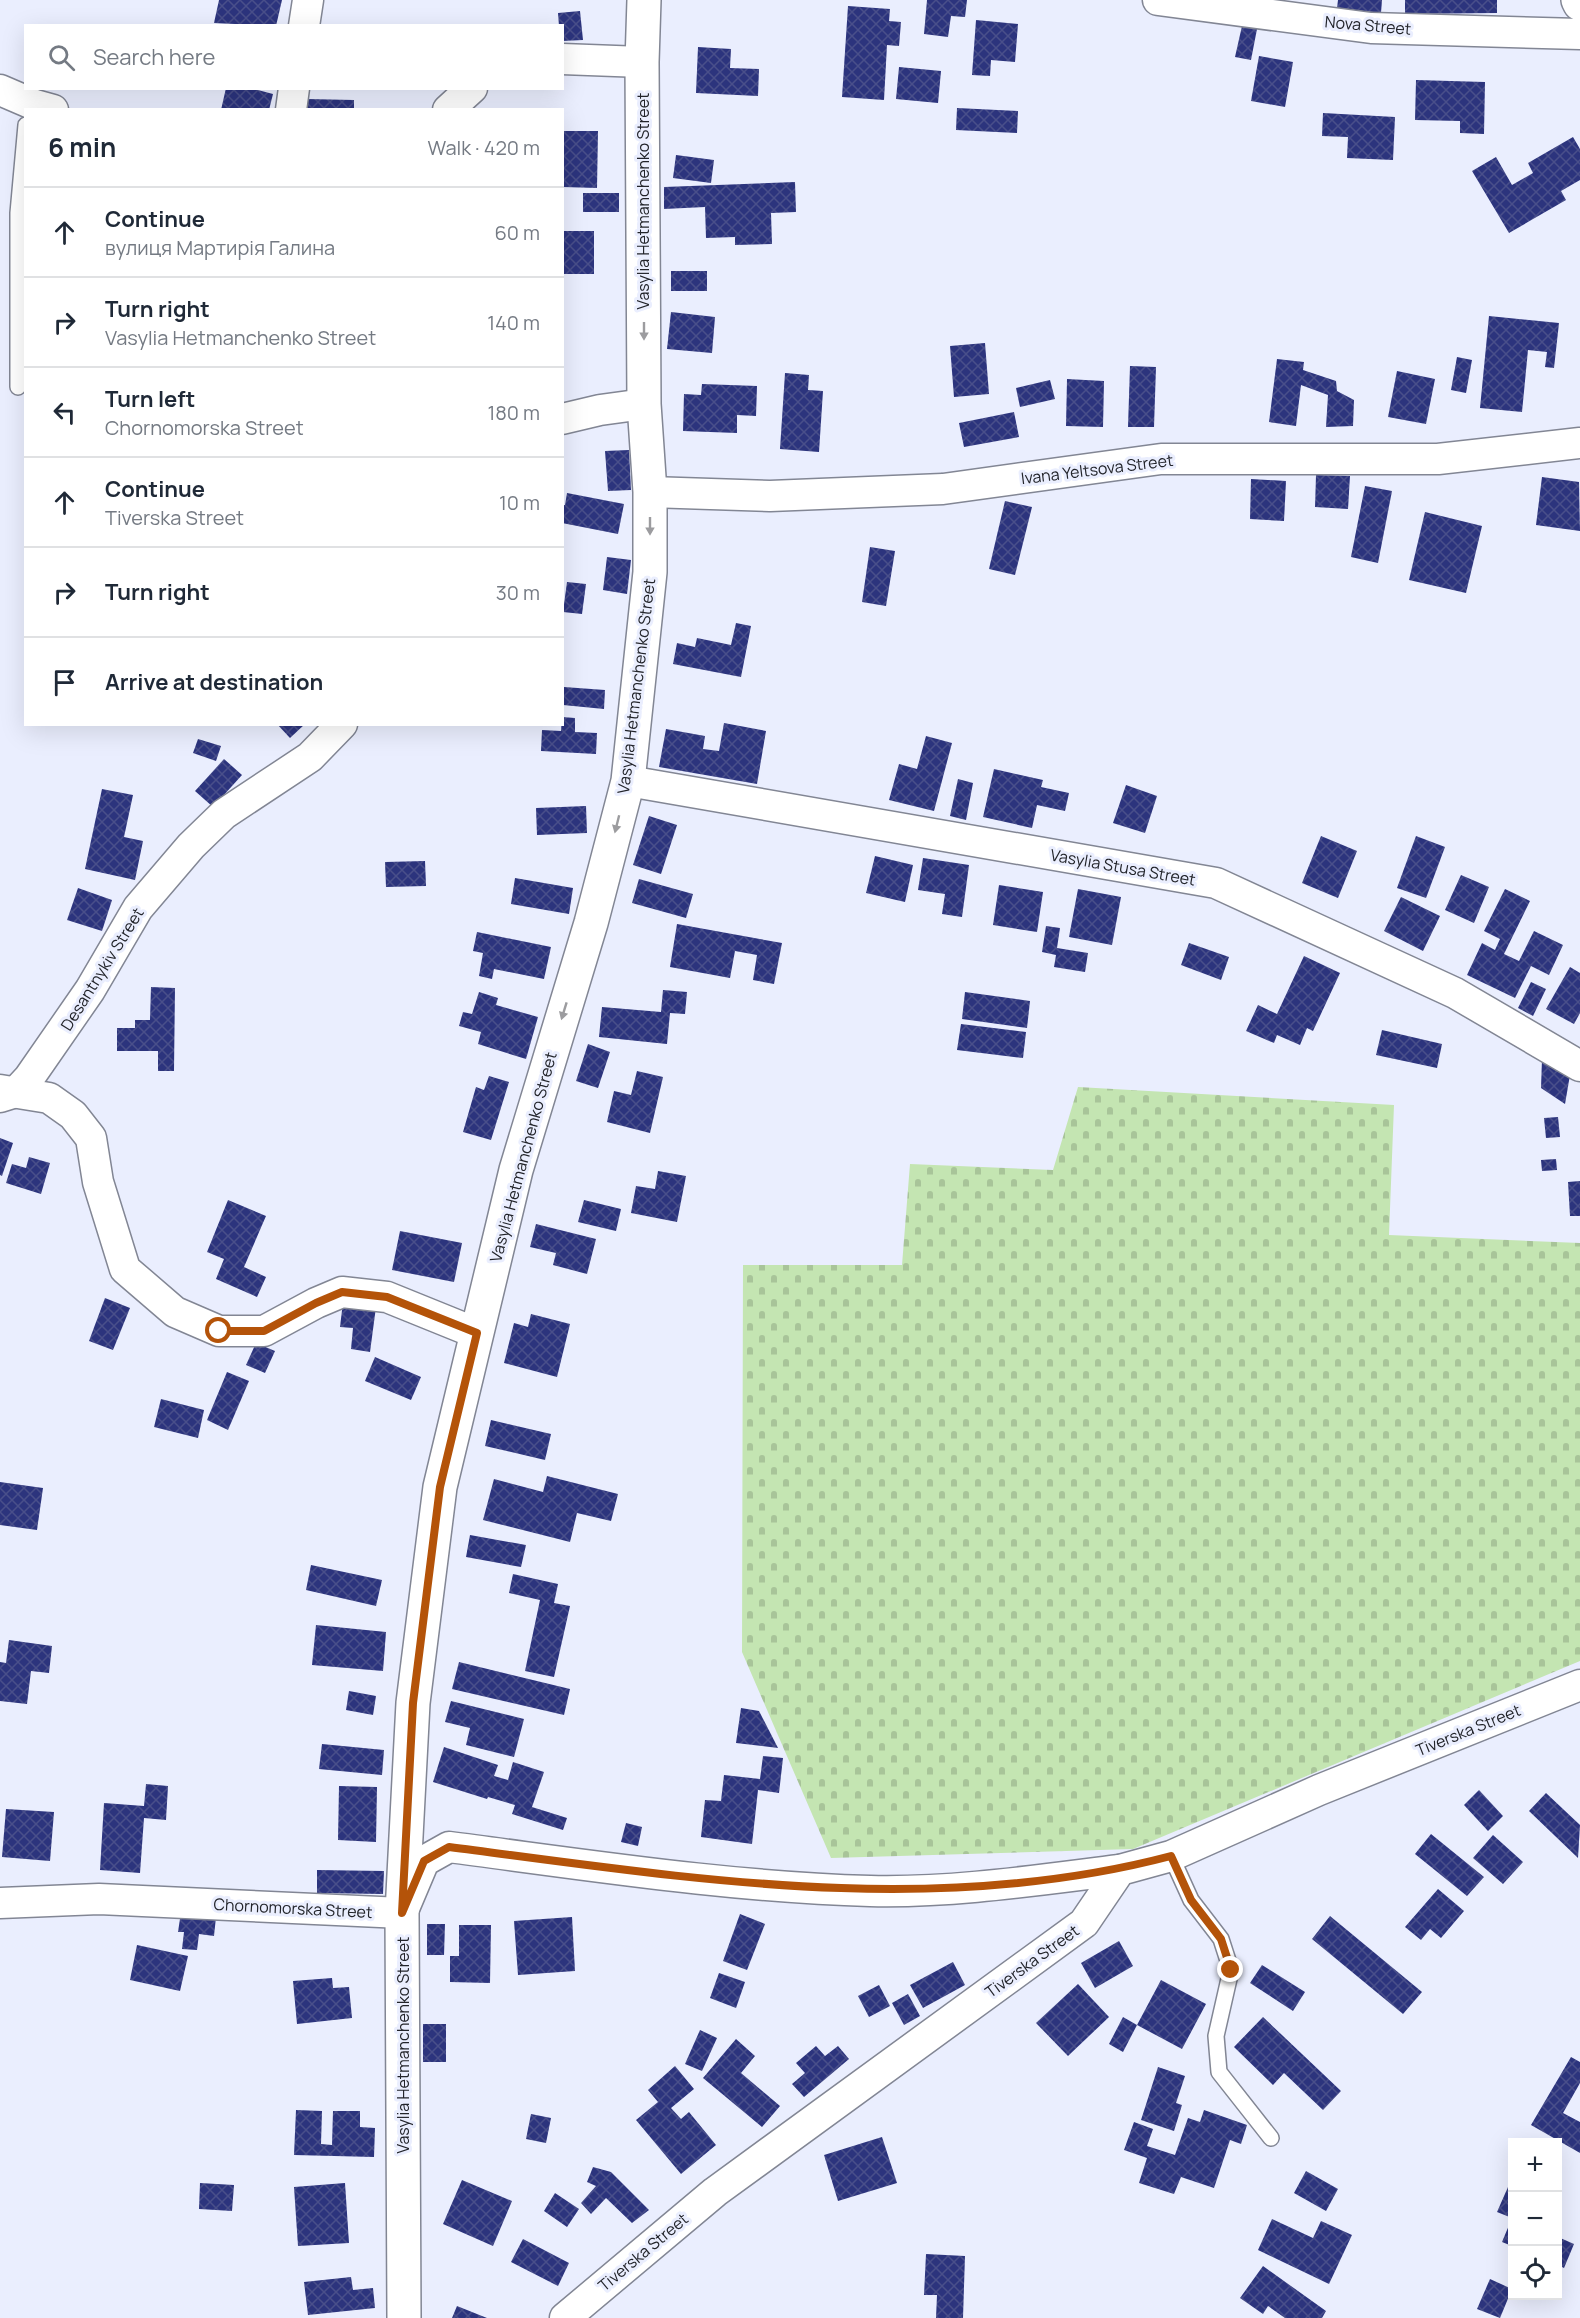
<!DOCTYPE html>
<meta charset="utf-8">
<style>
body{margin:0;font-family:Manrope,sans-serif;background:#f6f6f7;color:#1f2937}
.controls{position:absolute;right:18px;bottom:18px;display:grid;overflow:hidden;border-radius:0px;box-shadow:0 6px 24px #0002}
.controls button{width:54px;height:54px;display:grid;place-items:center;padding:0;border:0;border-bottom:2px solid #e0e1e3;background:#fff;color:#1f2937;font:30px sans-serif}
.stop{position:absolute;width:18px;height:18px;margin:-14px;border:4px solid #b45309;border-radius:50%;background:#fff}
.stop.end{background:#b45309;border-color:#fff;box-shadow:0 2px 6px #0008}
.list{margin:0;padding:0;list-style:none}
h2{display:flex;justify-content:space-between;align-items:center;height:78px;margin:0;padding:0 24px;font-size:26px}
h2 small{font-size:20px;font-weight:400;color:#747a83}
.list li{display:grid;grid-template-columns:39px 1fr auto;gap:18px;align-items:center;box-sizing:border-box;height:90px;padding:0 24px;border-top:2px solid #e0e1e3}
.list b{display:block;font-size:22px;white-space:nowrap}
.list p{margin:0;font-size:20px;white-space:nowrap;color:#747a83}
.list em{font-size:20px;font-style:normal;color:#747a83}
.icon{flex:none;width:33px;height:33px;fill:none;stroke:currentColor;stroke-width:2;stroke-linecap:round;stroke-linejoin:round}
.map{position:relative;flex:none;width:1580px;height:2318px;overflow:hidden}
.search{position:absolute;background:#fff;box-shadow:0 6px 24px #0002;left:24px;top:24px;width:540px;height:66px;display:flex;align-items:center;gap:15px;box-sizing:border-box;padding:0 21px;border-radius:0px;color:#747a83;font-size:22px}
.panel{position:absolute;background:#fff;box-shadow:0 6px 24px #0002;left:24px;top:108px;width:540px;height:618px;border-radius:0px}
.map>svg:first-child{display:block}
</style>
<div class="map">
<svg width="1580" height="2318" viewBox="0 0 1580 2318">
<defs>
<pattern id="cemetery-stones" width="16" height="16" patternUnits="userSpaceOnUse" patternTransform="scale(1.5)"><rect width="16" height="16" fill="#c4e5b2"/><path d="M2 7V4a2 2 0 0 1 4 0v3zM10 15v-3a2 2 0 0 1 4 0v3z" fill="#a8c499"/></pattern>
<pattern id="building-cross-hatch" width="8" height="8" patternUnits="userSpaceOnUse" patternTransform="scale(1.5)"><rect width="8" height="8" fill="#2c347d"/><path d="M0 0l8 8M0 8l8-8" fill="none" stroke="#494f8a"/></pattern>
</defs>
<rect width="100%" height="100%" fill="#eaeefe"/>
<polygon fill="url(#cemetery-stones)" points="1078,1087 1394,1105 1389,1235 1580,1243 1580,1661 1133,1849 831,1858 742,1652 743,1265 902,1265 910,1164 1053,1170"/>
<g fill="url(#building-cross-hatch)">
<polygon points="219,0 282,0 276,26 214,23"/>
<polygon points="927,0 967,0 965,17 951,16 948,37 924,34"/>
<polygon points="1338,0 1382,0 1381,13 1337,8"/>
<polygon points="1405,0 1497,0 1497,13 1405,14"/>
<polygon points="848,6 890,9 889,21 901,22 899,46 887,45 884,100 842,97"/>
<polygon points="580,11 583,40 562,41 562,26 559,26 558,13"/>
<polygon points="976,20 1018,24 1015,62 991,60 990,76 972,75"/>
<polygon points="1242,26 1257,29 1251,60 1235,57"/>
<polygon points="698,47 731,49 730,68 759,69 758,96 696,93"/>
<polygon points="1259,56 1293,62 1285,107 1251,101"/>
<polygon points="899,67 941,71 938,103 896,99"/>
<polygon points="1416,80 1485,82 1484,134 1460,133 1460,121 1415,120"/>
<polygon points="226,88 250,88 273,94 269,110 221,110"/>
<polygon points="307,99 354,100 354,110 307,110"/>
<polygon points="957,108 1018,111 1017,133 956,130"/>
<polygon points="1323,113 1395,117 1393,160 1347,158 1348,137 1322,136"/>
<polygon points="562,131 598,131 597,188 562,187"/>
<polygon points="1573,137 1580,149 1580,180 1561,191 1566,200 1509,233 1472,171 1496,157 1512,185 1533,173 1528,163"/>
<polygon points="676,155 714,160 711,183 673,178"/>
<polygon points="795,182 796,212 771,213 772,244 735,245 735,237 706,238 705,207 664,209 664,187"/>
<rect x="583" y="193" width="36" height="19"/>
<rect x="562" y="231" width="32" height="43"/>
<rect x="671" y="271" width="36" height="20"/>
<polygon points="671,312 715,317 712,353 667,349"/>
<polygon points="1489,316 1559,323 1554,368 1545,367 1547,352 1528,350 1522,412 1480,408"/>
<polygon points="985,343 989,394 954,397 950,346"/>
<polygon points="1457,357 1472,360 1466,393 1451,390"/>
<polygon points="1277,359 1304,362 1303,370 1336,381 1337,391 1354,400 1353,426 1326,427 1328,395 1301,385 1296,426 1269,422"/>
<polygon points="1130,366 1156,367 1154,427 1128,427"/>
<polygon points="1397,371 1435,379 1426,424 1388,417"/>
<polygon points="785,373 809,375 808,390 823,391 819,452 780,449"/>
<polygon points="1067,379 1104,381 1103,427 1066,426"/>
<polygon points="1050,380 1055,399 1020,407 1016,388"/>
<polygon points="702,384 757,386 756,416 737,415 737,433 683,431 684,394 701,395"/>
<polygon points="1014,412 1019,437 964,447 959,423"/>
<polygon points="629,450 631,490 608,491 605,451"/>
<polygon points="1316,475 1350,476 1348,509 1315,507"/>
<polygon points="1542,477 1579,482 1580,531 1536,525"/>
<polygon points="1251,479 1286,481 1284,521 1250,519"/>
<polygon points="1365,486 1392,491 1378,563 1351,557"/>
<polygon points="567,493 624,504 618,534 562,523 562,505 565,505"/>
<polygon points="1005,501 1032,507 1015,575 989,569"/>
<polygon points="1425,512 1482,526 1466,593 1409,580"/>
<polygon points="870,547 895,551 886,606 862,602"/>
<polygon points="607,557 631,560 627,594 603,590"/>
<polygon points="567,582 586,584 582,614 563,612"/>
<polygon points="736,623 751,626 741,677 673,664 677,643 695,647 697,638 731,645"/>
<polygon points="564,687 605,690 604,709 563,705"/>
<polygon points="562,717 575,718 575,732 597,733 596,754 541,751 542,730 561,731"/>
<polygon points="724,723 766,731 757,784 659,767 666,729 705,736 703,749 719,751"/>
<polygon points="277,724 305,724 290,738"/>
<polygon points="926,736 952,743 934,811 889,800 899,764 917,769"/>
<polygon points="198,739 221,746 216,761 193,753"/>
<polygon points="224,759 242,775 213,807 195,791"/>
<polygon points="994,769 1043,780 1041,787 1069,793 1065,811 1037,805 1032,828 983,817"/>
<polygon points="958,779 973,783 966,820 950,816"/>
<polygon points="1126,785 1157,796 1145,833 1113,823"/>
<polygon points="102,789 133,795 124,837 143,841 135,880 85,869"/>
<polygon points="586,806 587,833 537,835 536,808"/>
<polygon points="649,816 677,825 661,874 633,865"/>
<polygon points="1321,836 1357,851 1338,898 1302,883"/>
<polygon points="1416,836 1445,847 1426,898 1397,888"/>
<polygon points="875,856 913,865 905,902 866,893"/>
<polygon points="923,858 969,865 962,917 942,914 945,894 918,890"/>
<polygon points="425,861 426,886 386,887 385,862"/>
<polygon points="1461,875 1489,887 1474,923 1445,910"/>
<polygon points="515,878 573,888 569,914 511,904"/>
<polygon points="639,879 693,894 686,918 632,903"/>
<polygon points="999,885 1043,892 1037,932 993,925"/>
<polygon points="78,888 112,900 102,931 67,920"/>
<polygon points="1078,889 1121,897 1112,945 1069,937"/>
<polygon points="1505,889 1530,901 1504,954 1519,961 1534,931 1563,945 1549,975 1531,966 1515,998 1467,975 1482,943 1495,950 1500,939 1484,931"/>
<polygon points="1401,897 1440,916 1423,951 1384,931"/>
<polygon points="677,924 782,943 774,984 753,980 757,955 735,951 730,978 670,967"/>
<polygon points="1046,926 1060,928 1057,948 1088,953 1085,972 1054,967 1056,955 1042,952"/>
<polygon points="477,932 551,947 544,979 494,969 492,979 479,976 483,953 473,951"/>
<polygon points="1189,943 1229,957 1221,980 1181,965"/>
<polygon points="1304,956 1340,973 1313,1031 1307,1028 1300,1045 1277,1035 1274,1043 1246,1031 1258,1005 1277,1014"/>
<polygon points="1570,967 1580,973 1580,1013 1574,1024 1546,1009"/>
<polygon points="1531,982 1546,989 1533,1016 1518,1008"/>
<polygon points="151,987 175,988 174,1071 158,1071 158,1051 117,1051 117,1028 135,1028 135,1020 150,1020"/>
<polygon points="663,990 687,992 685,1014 670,1013 667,1044 599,1037 602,1007 661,1012"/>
<polygon points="479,992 498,998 496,1005 538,1017 526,1059 478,1044 481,1032 459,1026 463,1012 472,1014"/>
<polygon points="965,992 1030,1001 1027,1028 962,1019"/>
<polygon points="961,1024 1026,1032 1023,1058 957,1050"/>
<polygon points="1382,1030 1442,1044 1437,1068 1376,1055"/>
<polygon points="588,1044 610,1052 598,1088 576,1081"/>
<polygon points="1542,1059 1570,1075 1565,1104 1541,1088"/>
<polygon points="637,1071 663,1077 650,1133 607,1122 614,1091 631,1095"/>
<polygon points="489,1076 509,1082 491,1140 463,1132 476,1087 484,1090"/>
<polygon points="1558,1117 1560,1137 1546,1138 1544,1118"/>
<polygon points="0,1138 13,1143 2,1176 0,1175"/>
<polygon points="29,1157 50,1163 41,1194 6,1183 12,1164 26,1168"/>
<polygon points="1556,1159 1557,1170 1542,1171 1541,1160"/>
<polygon points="658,1171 686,1176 677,1222 631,1213 636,1186 655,1189"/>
<polygon points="1580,1181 1580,1216 1570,1216 1568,1182"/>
<polygon points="228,1200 266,1216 244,1267 266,1277 257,1297 216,1279 224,1259 207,1252"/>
<polygon points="584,1200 621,1209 616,1231 578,1222"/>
<polygon points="536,1224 596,1239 587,1274 553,1265 556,1253 530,1247"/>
<polygon points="400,1231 462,1243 454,1282 392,1270"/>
<polygon points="105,1298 130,1308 113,1350 89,1341"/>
<polygon points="343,1302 376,1307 370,1352 351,1349 353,1328 340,1327"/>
<polygon points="531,1314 570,1324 557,1377 504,1363 514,1323 528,1327"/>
<polygon points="256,1343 275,1351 265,1373 246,1365"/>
<polygon points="375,1357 421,1377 411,1400 365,1381"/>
<polygon points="227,1372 249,1381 228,1430 207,1420"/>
<polygon points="161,1399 204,1410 198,1438 154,1427"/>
<polygon points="491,1420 551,1434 545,1460 485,1446"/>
<polygon points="547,1476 618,1494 611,1521 577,1513 570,1542 483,1520 494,1479 543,1492"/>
<polygon points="0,1482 43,1488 37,1530 0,1525"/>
<polygon points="470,1535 526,1545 521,1567 466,1557"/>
<polygon points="311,1565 382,1580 376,1606 306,1590"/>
<polygon points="513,1574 558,1584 554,1603 570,1606 554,1677 525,1671 540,1600 509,1593"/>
<polygon points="316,1625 386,1632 383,1671 312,1665"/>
<polygon points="9,1640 52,1646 49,1673 31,1671 27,1704 0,1701 0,1662 6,1663"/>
<polygon points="459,1662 570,1689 564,1715 452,1689"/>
<polygon points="349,1691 376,1696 373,1715 346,1710"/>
<polygon points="451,1701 524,1719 514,1757 466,1745 470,1728 445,1722"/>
<polygon points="741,1708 759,1711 778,1748 736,1743"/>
<polygon points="322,1744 384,1750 382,1775 319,1769"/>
<polygon points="444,1747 498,1765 494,1776 508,1780 513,1762 544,1772 532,1807 567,1818 563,1830 512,1814 515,1805 488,1797 487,1799 433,1782"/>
<polygon points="763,1756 783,1758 779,1793 758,1790 752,1844 701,1837 705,1800 721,1801 724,1775 760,1779"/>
<polygon points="146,1784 168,1786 166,1820 144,1818 140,1873 100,1870 104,1803 144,1806"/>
<polygon points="339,1786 377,1787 376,1842 338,1840"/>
<polygon points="1479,1790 1503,1816 1488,1831 1464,1805"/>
<polygon points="1546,1793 1580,1825 1578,1858 1529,1811"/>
<polygon points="6,1809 54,1812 50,1861 2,1857"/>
<polygon points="626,1823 642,1827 638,1846 621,1842"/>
<polygon points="1431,1834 1484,1877 1467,1896 1415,1854"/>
<polygon points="1493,1835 1523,1862 1503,1884 1473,1858"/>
<polygon points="317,1870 384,1871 383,1894 317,1893"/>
<polygon points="1438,1889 1464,1911 1441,1938 1430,1929 1421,1940 1405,1927"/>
<polygon points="181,1912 216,1917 214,1936 199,1934 197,1950 182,1949 184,1932 178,1932"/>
<polygon points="740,1914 765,1924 747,1970 723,1961"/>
<polygon points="1330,1916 1422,1992 1403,2014 1312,1939"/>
<polygon points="572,1917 575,1971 518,1975 514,1921"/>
<polygon points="427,1924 445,1924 444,1955 427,1955"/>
<polygon points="459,1925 491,1925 490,1983 450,1982 450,1956 459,1956"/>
<polygon points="1119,1941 1133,1966 1095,1988 1081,1963"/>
<polygon points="137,1945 188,1956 180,1991 130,1980"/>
<polygon points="953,1962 965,1985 923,2008 910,1985"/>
<polygon points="1262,1965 1305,1992 1293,2011 1250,1983"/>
<polygon points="719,1973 745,1982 736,2008 710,1998"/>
<polygon points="332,1978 333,1988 349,1987 352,2018 297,2024 293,1981"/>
<polygon points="1161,1980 1206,2004 1182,2049 1137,2025"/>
<polygon points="1078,1984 1109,2017 1068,2056 1036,2023"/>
<polygon points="879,1985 890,2006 869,2017 858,1996"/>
<polygon points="908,1994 920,2016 904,2025 892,2003"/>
<polygon points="1123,2017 1137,2025 1123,2052 1109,2044"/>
<polygon points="1263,2017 1341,2091 1323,2110 1284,2073 1273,2085 1234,2047"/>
<rect x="423" y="2024" width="23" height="38"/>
<polygon points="700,2030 717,2038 702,2071 685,2064"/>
<polygon points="736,2039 755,2056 741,2073 780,2106 762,2127 703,2078"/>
<polygon points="816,2046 825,2056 838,2046 849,2059 804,2097 792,2084 805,2073 796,2063"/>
<polygon points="1571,2057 1580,2062 1580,2083 1563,2113 1580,2122 1580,2153 1531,2125"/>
<polygon points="675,2066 694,2089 671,2108 681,2119 689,2112 716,2145 681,2174 636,2120 658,2102 648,2090"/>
<polygon points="1158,2067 1185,2076 1176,2103 1182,2105 1174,2131 1141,2120"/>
<polygon points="296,2110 322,2111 321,2144 332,2145 333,2111 360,2111 360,2127 375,2128 374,2157 294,2155"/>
<polygon points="1204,2110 1247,2125 1241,2144 1230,2140 1214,2188 1181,2177 1174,2194 1139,2183 1147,2158 1124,2150 1134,2122 1153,2129 1147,2146 1175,2155 1188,2118 1200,2122"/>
<polygon points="531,2114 551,2118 546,2143 526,2139"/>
<polygon points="882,2137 897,2183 838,2201 824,2155"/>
<polygon points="593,2167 611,2172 649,2210 632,2223 606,2198 591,2214 581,2203 596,2186 587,2182"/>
<polygon points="1306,2171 1338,2189 1326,2211 1294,2193"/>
<polygon points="462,2180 512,2201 493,2246 443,2224"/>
<polygon points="200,2183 234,2185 232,2211 199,2209"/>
<polygon points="345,2183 349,2243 298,2246 294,2187"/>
<polygon points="1508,2187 1512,2189 1512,2246 1502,2242 1512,2218 1497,2212"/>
<polygon points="555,2193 579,2209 567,2227 544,2211"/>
<polygon points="1272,2219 1313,2238 1321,2221 1352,2235 1329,2284 1258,2250"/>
<polygon points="1558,2237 1574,2244 1564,2268 1558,2265"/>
<polygon points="523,2239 569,2263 558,2286 511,2262"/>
<polygon points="926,2254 965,2256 963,2318 936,2318 937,2295 924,2295"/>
<polygon points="1263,2266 1326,2311 1322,2318 1285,2318 1268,2306 1263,2314 1240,2298"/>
<polygon points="351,2277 353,2290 373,2288 375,2308 308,2315 304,2282"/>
<polygon points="1490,2279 1512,2289 1500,2318 1477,2309"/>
<polygon points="457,2306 487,2318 452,2318"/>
</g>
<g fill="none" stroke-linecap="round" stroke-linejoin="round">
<g stroke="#828694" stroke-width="18">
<g id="lane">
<polyline points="18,387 18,213 26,125"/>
<polyline points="1171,1856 1191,1900 1221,1939 1231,1970 1216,2036 1219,2072 1271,2138"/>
</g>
</g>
<g stroke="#828694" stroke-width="33">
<g id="street">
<polyline points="1158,0 1371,28 1580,34"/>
<polyline points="304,26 308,0"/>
<polyline points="562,59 642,62"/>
<polyline points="0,90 35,105 53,110"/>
<polyline points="291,110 294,88"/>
<polyline points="448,110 472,88"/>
<polyline points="562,419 600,410 644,404"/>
<polyline points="650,492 770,496 943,489 1161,459 1438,459 1580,443"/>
<polyline points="628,781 1216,883 1455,993 1580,1066"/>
<polyline points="0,1090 49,1098 73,1115 91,1138 98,1182 125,1269 175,1312 219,1331 264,1331 316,1303 342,1292 387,1297 476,1333"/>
<polyline points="0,1097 16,1092 29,1078 90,990 138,908 191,846 224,814 310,757 342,724"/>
<path d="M0,1903l99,-4 303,14 22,-52 25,-14c140,18 280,40 421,44 83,2 168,-11 250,-21"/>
<polyline points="565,2318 715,2192 1084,1923 1120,1870 1171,1856 1319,1790 1580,1685"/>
</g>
</g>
<g stroke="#828694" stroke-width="36">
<g id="secondary">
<polyline points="1578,0 1580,4"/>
<polyline points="404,2318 402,1913 413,1703 440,1487 516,1170 591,923 628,781 650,572 650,492 644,404 642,62 644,0"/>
</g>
</g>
<use href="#lane" stroke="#fff" stroke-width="15"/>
<use href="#street" stroke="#fff" stroke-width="30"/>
<use href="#secondary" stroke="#fff" stroke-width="33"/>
</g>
<defs><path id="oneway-solid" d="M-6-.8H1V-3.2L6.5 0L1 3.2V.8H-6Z" transform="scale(1.5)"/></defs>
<g fill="#9c9c9f">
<use href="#oneway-solid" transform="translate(644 331) rotate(90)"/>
<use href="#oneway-solid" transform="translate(650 526) rotate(90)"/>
<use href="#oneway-solid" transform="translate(617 824) rotate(104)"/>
<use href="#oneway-solid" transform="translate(564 1011) rotate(107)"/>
</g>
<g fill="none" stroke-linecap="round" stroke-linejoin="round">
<path stroke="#b45309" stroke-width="8" d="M219,1331h45l52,-28 26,-11 45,5 90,36 -37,154 -27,216 -11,210 22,-52 25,-14c240,31 483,72 722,9l20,44 30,39 10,31"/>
</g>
<g text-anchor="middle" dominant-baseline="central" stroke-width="6" stroke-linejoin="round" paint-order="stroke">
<g font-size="16" fill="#22242a" stroke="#eaeefe">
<text transform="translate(1368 25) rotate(5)">Nova Street</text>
<text transform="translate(643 201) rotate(-90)">Vasylia Hetmanchenko Street</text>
<text transform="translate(1097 469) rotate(-7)">Ivana Yeltsova Street</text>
<text transform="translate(636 686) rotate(-83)">Vasylia Hetmanchenko Street</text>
<text transform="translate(1123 867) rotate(10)">Vasylia Stusa Street</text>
<text transform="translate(102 969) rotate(-58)">Desantnykiv Street</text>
<text transform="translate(523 1157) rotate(-75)">Vasylia Hetmanchenko Street</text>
<text transform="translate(1468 1730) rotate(-22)">Tiverska Street</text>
<text transform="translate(293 1908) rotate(3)">Chornomorska Street</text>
<text transform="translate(1032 1961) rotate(-36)">Tiverska Street</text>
<text transform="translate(403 2045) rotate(-90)">Vasylia Hetmanchenko Street</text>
<text transform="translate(643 2252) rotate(-40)">Tiverska Street</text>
</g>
</g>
</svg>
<div class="controls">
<button>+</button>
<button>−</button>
<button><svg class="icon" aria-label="locate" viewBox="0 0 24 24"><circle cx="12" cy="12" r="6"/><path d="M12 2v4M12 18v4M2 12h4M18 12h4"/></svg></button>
</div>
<div class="stop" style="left:219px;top:1331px"></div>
<div class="stop end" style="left:1231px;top:1970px"></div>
<div class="search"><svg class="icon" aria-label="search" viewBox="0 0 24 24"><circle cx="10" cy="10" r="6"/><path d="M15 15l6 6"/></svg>Search here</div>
<section class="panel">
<h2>6 min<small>Walk · 420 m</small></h2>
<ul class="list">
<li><svg class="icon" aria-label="ahead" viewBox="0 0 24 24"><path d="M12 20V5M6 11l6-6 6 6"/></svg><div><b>Continue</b><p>вулиця Мартирія Галина</p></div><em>60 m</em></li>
<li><svg class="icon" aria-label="right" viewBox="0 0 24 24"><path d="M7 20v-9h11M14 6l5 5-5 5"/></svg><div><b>Turn right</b><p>Vasylia Hetmanchenko Street</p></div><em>140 m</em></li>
<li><svg class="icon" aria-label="left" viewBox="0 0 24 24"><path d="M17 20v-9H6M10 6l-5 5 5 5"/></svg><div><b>Turn left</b><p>Chornomorska Street</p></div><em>180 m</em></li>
<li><svg class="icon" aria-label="ahead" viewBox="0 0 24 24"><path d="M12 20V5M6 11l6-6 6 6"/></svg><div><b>Continue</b><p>Tiverska Street</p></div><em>10 m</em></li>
<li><svg class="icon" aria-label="right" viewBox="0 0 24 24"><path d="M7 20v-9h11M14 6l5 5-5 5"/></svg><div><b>Turn right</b></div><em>30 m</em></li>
<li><svg class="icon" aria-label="arrive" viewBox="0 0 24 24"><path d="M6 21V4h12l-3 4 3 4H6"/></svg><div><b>Arrive at destination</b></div></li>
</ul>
</section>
</div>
